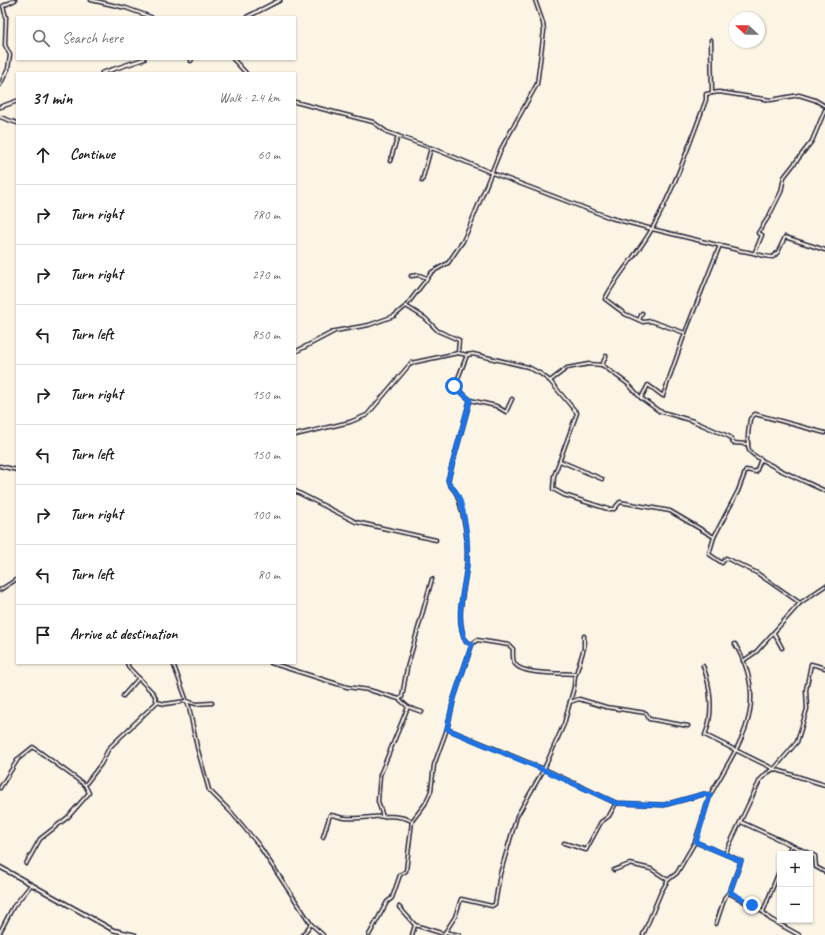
<!DOCTYPE html>
<meta charset="utf-8">
<style>
body{margin:0;font-family:Caveat,sans-serif;background:#f2f2f2;color:#222}
.controls{position:absolute;right:12px;bottom:12px;display:grid;overflow:hidden;border-radius:0px;box-shadow:0 1px 3px #0004}
.controls button{width:36px;height:36px;display:grid;place-items:center;padding:0;border:0;border-bottom:1px solid #e0e0e0;background:#fff;color:#222;font:20px sans-serif}
.compass{position:absolute;left:729px;top:12px;width:36px;height:36px;border-radius:50%;background:#fff;box-shadow:0 1px 3px #0004;rotate:292deg}
.stop{position:absolute;width:12px;height:12px;margin:-9px;border:3px solid #1a73e8;border-radius:50%;background:#fff}
.stop.end{background:#1a73e8;border-color:#fff;box-shadow:0 1px 4px #0008}
.list{margin:0;padding:0;list-style:none}
h2{display:flex;justify-content:space-between;align-items:center;height:52px;margin:0;padding:0 16px;font-size:17px}
h2 small{font-size:13px;font-weight:400;color:#767676}
.list li{display:grid;grid-template-columns:26px 1fr auto;gap:12px;align-items:center;box-sizing:border-box;height:60px;padding:0 16px;border-top:1px solid #e0e0e0}
.list b{display:block;font-size:15px;white-space:nowrap}
.list em{font-size:13px;font-style:normal;color:#767676}
.icon{flex:none;width:22px;height:22px;fill:none;stroke:currentColor;stroke-width:2;stroke-linecap:round;stroke-linejoin:round}
.map{position:relative;flex:none;width:825px;height:935px;overflow:hidden}
.search{position:absolute;background:#fff;box-shadow:0 1px 3px #0004;left:16px;top:16px;width:280px;height:44px;display:flex;align-items:center;gap:10px;box-sizing:border-box;padding:0 14px;border-radius:0px;color:#767676;font-size:15px}
.panel{position:absolute;background:#fff;box-shadow:0 1px 3px #0004;left:16px;top:72px;width:280px;height:592px;border-radius:0px}
.map>svg:first-child{display:block}
</style>
<div class="map">
<svg width="825" height="935" viewBox="0 0 825 935">
<rect width="100%" height="100%" fill="#fcf5e5"/>
<filter id="ink" filterUnits="userSpaceOnUse"><feTurbulence type="fractalNoise" baseFrequency=".025" numOctaves="2"/><feDisplacementMap in="SourceGraphic" scale="8" xChannelSelector="R" yChannelSelector="G"/><feConvolveMatrix kernelMatrix="1 2 1 2 8 2 1 2 1" color-interpolation-filters="sRGB"/></filter>
<g filter="url(#ink)">
<g fill="none" stroke-linecap="round" stroke-linejoin="round">
<g stroke="#22223b" stroke-width="5">
<g id="street">
<polyline points="91,0 126,8 151,17"/>
<polyline points="711,40 712,93"/>
<polyline points="233,59 246,73"/>
<polyline points="191,61 192,59"/>
<polyline points="0,85 8,69 10,55 5,45 6,17 3,6 15,0"/>
<path d="M295,102l78,20 14,10 55,20 50,21 119,45 41,11 90,22c11,1 21,6 31,6l5,-5 7,-15 40,13"/>
<polyline points="0,117 17,123"/>
<polyline points="390,161 398,136"/>
<polyline points="422,181 431,148"/>
<path d="M720,245l-35,88 -34,-12 -8,1 -18,-8 -20,-15c13,-26 34,-46 48,-72 22,-40 37,-84 53,-127v-6l13,-2 52,8 28,-5 16,5 10,6"/>
<polyline points="755,252 762,235 758,233 769,216 781,192 784,177 812,141 825,110"/>
<polyline points="411,276 419,275 427,278"/>
<polyline points="406,306 425,318 438,331 459,340 458,353"/>
<polyline points="639,320 642,313"/>
<polyline points="295,352 335,331 369,325 394,316 406,306 432,272 448,263 463,241 469,228 501,149 537,84 544,31 543,23 535,0"/>
<path d="M467,355l-12,31 15,14 -22,80c1,7 7,9 9,15 7,20 11,42 10,63 0,28 -14,57 -1,84l6,2 5,-4 32,5 4,4c0,5 -1,11 2,15 7,11 48,9 61,10l8,-26v-12"/>
<polyline points="602,365 606,356"/>
<polyline points="550,381 567,368 589,364 602,365 628,384 641,398 659,411 693,421 730,437 733,443 748,444"/>
<polyline points="641,398 648,385 663,396 685,333"/>
<polyline points="470,400 496,406 506,412 512,399"/>
<path d="M825,433l-70,-19 -5,5c-1,8 -4,23 -1,31 3,9 64,35 76,41"/>
<polyline points="295,435 350,422 367,415 411,363 458,353 467,355 473,354 528,367 541,374 550,381 577,413 554,476 553,489 564,495 608,509 614,509 620,502 670,511 714,537 709,554 722,563 726,558 757,573 800,603"/>
<polyline points="560,461 602,479"/>
<polyline points="0,466 17,470"/>
<polyline points="295,491 356,522 436,540"/>
<polyline points="714,537 738,491 746,470 756,472 761,459"/>
<polyline points="0,590 17,579"/>
<polyline points="774,633 782,648"/>
<polyline points="743,661 756,652 800,603 825,586"/>
<polyline points="127,663 129,668 154,694 157,702"/>
<polyline points="173,663 189,707 197,747 209,790 231,812 258,844 311,924 323,935"/>
<polyline points="271,663 347,687 369,690 399,699 408,707 422,712"/>
<path d="M703,666c8,21 11,48 2,69l69,34 51,16"/>
<polyline points="123,696 139,678"/>
<polyline points="399,699 402,697 407,668 432,579"/>
<polyline points="570,702 579,699 606,707 646,713 649,719 688,726"/>
<polyline points="447,729 544,769 616,803 664,805 704,794 710,795 695,842 725,854 760,780 767,773 774,769 797,742 807,709 806,690 811,664 825,668"/>
<polyline points="85,785 101,764 109,748 157,702 165,704 186,701 196,704 212,703"/>
<polyline points="0,788 18,759 33,747 85,785 89,793 68,817 40,839 26,864"/>
<path d="M710,795c30,-53 61,-90 25,-151"/>
<polyline points="383,817 378,801 380,775 408,707"/>
<polyline points="741,822 815,856 816,867 825,872"/>
<path d="M323,837l7,-22c6,0 10,3 15,3 22,2 47,-7 67,3"/>
<polyline points="564,843 586,850 601,822 609,816 616,803"/>
<polyline points="725,854 741,861 730,891 731,894 763,912 770,919 799,935"/>
<polyline points="787,854 791,846"/>
<polyline points="614,870 630,864 651,869 668,880"/>
<polyline points="399,907 415,925"/>
<polyline points="763,912 780,869"/>
<polyline points="716,924 725,897 730,891"/>
<polyline points="0,932 13,907 31,885"/>
<polyline points="445,932 459,935"/>
<polyline points="303,935 311,924"/>
<polyline points="369,935 387,902 392,898 400,875 406,871 412,821 425,804 431,791 434,765 447,729 454,698 472,644"/>
<polyline points="412,935 415,925 444,934 455,917 461,899 492,906 495,904 500,874 517,816 544,769 564,724 574,687 575,675"/>
<polyline points="643,935 661,892 668,880 677,873 695,842"/>
</g>
</g>
<g stroke="#22223b" stroke-width="5.5">
<g id="secondary">
<polyline points="247,17 280,0"/>
<polyline points="102,73 144,59"/>
<polyline points="0,107 17,101"/>
<polyline points="0,867 113,930 135,935"/>
</g>
</g>
<use href="#street" stroke="#fcf5e5" stroke-width="2"/>
<use href="#secondary" stroke="#fcf5e5" stroke-width="2.5"/>
</g>
</g>
<g fill="none" stroke-linecap="round" stroke-linejoin="round" filter="url(#ink)">
<path stroke="#1a73e8" stroke-width="5" d="M454,386l16,14 -22,80c1,6 5,7 8,12 6,8 10,34 11,45 0,9 1,20 0,30 -4,25 -12,52 -1,75l6,2 -18,54 -7,31 97,41 72,33 48,2 40,-11 6,1 -14,47 45,19 -11,31 22,13"/>
</g>
</svg>
<div class="controls">
<button>+</button>
<button>−</button>
</div>
<svg class="compass" viewBox="-18 -18 36 36"><path d="M0-13l5 13h-10z" fill="#e53935"/><path d="M0 13l5-13h-10z" fill="#767676"/></svg>
<div class="stop" style="left:454px;top:386px"></div>
<div class="stop end" style="left:752px;top:905px"></div>
<div class="search"><svg class="icon" aria-label="search" viewBox="0 0 24 24"><circle cx="10" cy="10" r="6"/><path d="M15 15l6 6"/></svg>Search here</div>
<section class="panel">
<h2>31 min<small>Walk · 2.4 km</small></h2>
<ul class="list">
<li><svg class="icon" aria-label="ahead" viewBox="0 0 24 24"><path d="M12 20V5M6 11l6-6 6 6"/></svg><div><b>Continue</b></div><em>60 m</em></li>
<li><svg class="icon" aria-label="right" viewBox="0 0 24 24"><path d="M7 20v-9h11M14 6l5 5-5 5"/></svg><div><b>Turn right</b></div><em>780 m</em></li>
<li><svg class="icon" aria-label="right" viewBox="0 0 24 24"><path d="M7 20v-9h11M14 6l5 5-5 5"/></svg><div><b>Turn right</b></div><em>270 m</em></li>
<li><svg class="icon" aria-label="left" viewBox="0 0 24 24"><path d="M17 20v-9H6M10 6l-5 5 5 5"/></svg><div><b>Turn left</b></div><em>850 m</em></li>
<li><svg class="icon" aria-label="right" viewBox="0 0 24 24"><path d="M7 20v-9h11M14 6l5 5-5 5"/></svg><div><b>Turn right</b></div><em>150 m</em></li>
<li><svg class="icon" aria-label="left" viewBox="0 0 24 24"><path d="M17 20v-9H6M10 6l-5 5 5 5"/></svg><div><b>Turn left</b></div><em>150 m</em></li>
<li><svg class="icon" aria-label="right" viewBox="0 0 24 24"><path d="M7 20v-9h11M14 6l5 5-5 5"/></svg><div><b>Turn right</b></div><em>100 m</em></li>
<li><svg class="icon" aria-label="left" viewBox="0 0 24 24"><path d="M17 20v-9H6M10 6l-5 5 5 5"/></svg><div><b>Turn left</b></div><em>80 m</em></li>
<li><svg class="icon" aria-label="arrive" viewBox="0 0 24 24"><path d="M6 21V4h12l-3 4 3 4H6"/></svg><div><b>Arrive at destination</b></div></li>
</ul>
</section>
</div>
